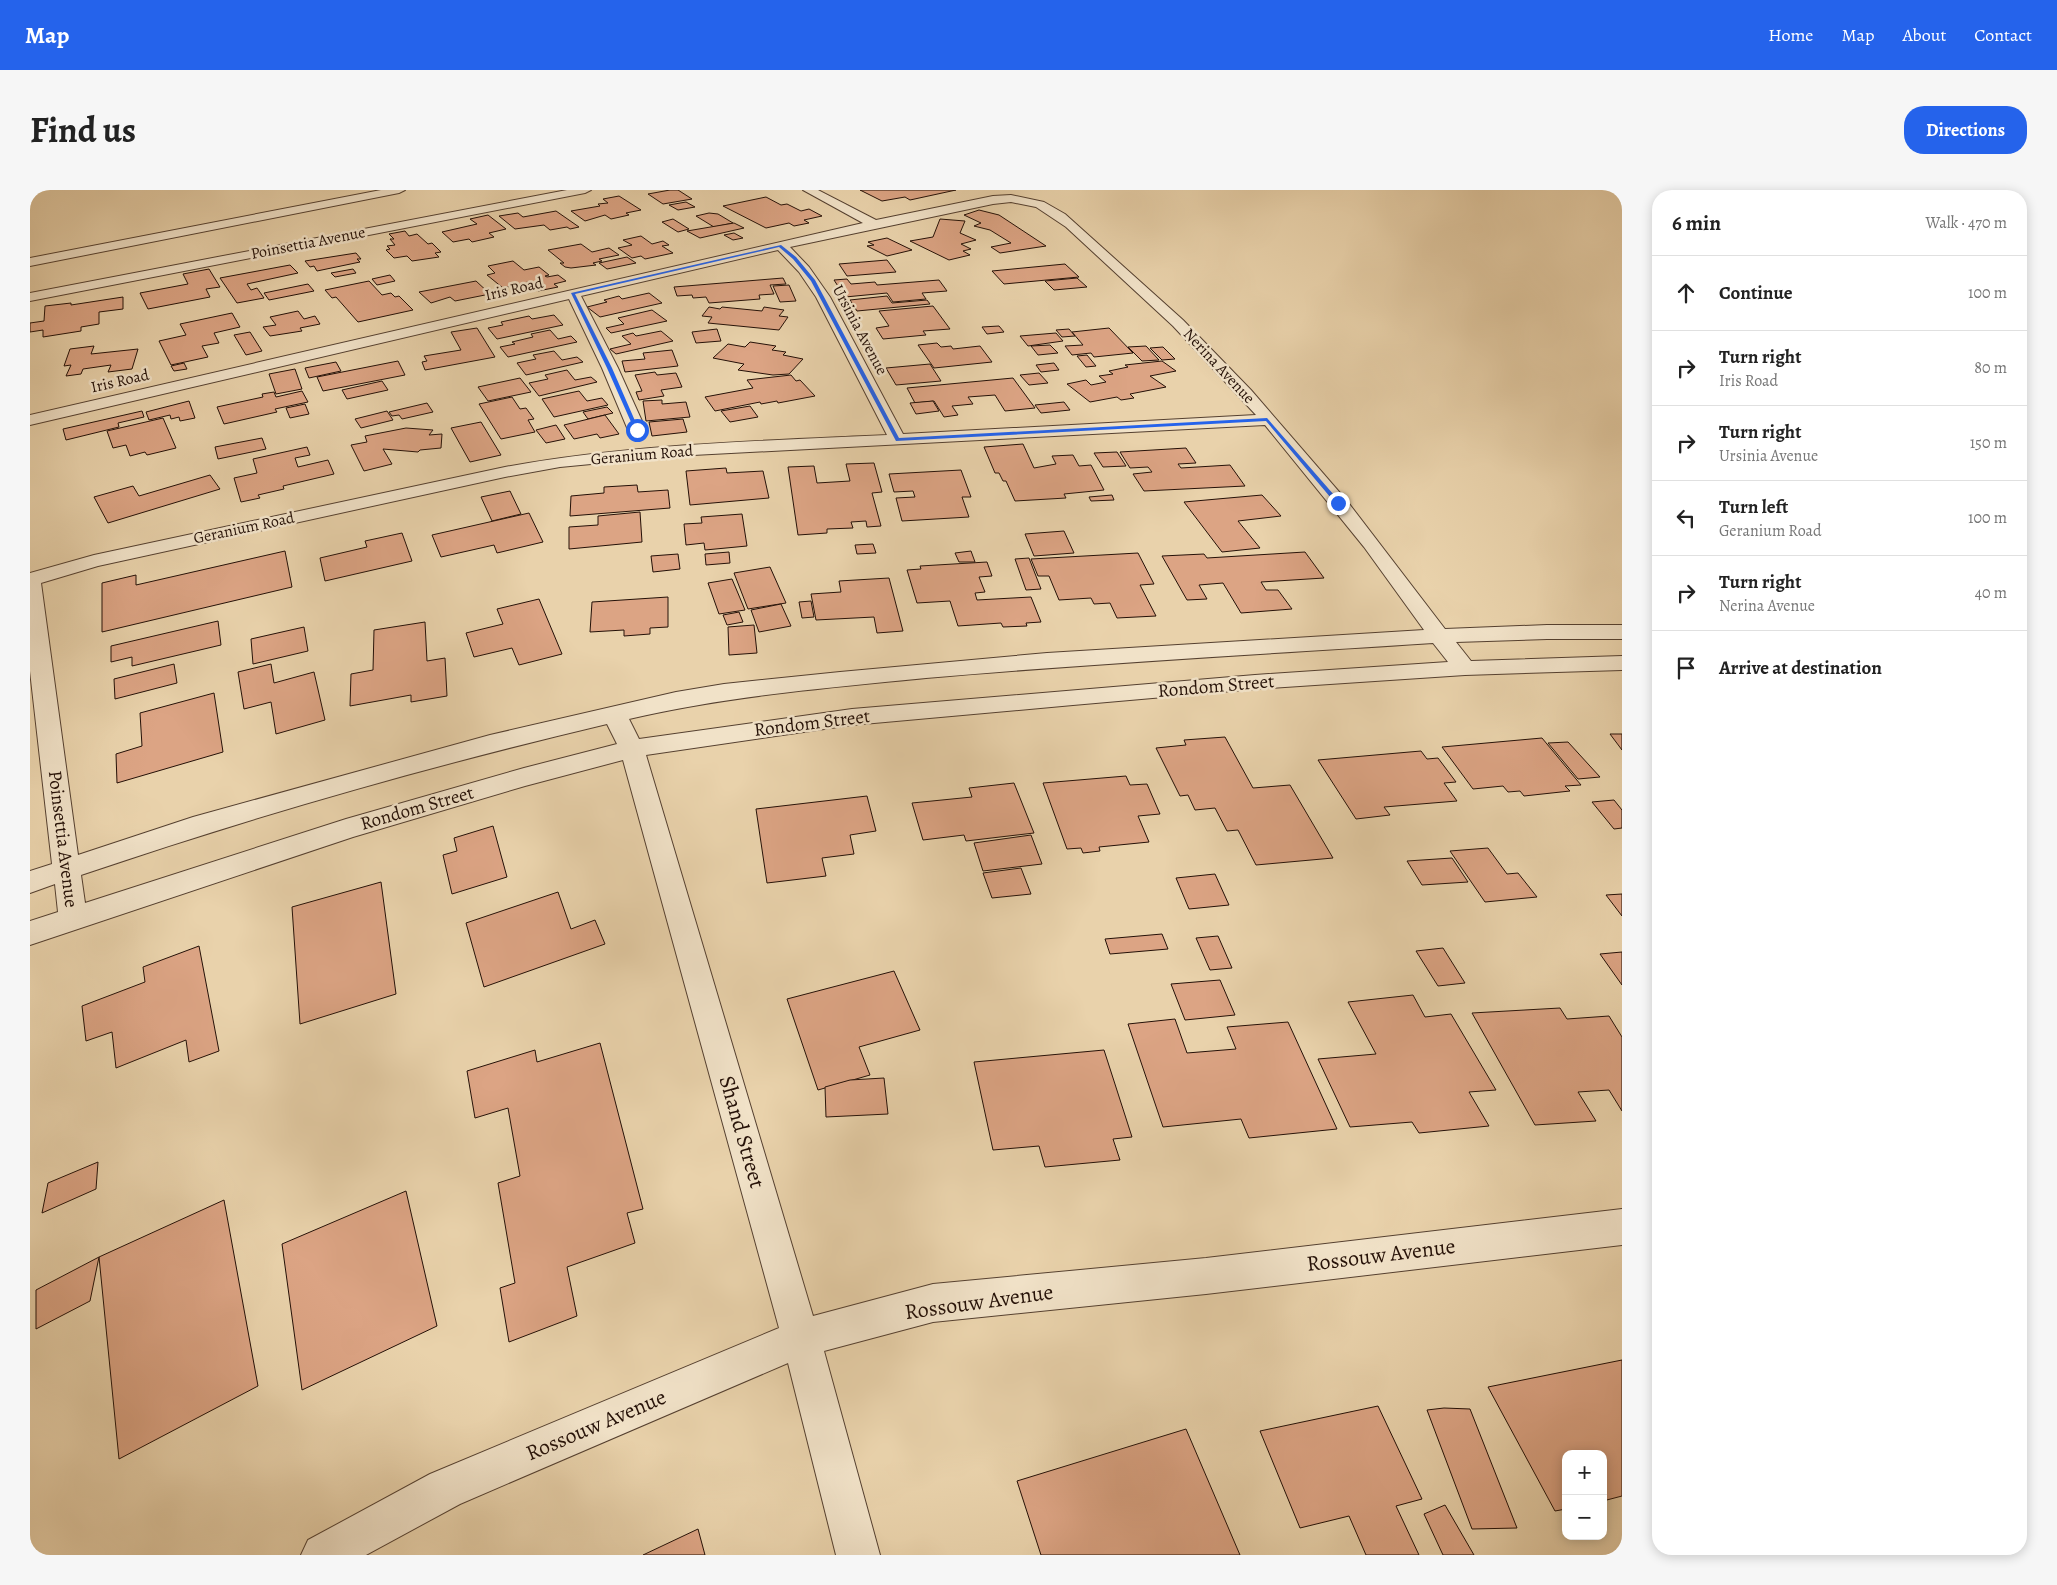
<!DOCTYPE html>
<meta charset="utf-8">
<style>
body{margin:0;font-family:Alegreya,serif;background:#f6f6f6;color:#222}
.controls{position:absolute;right:15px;bottom:15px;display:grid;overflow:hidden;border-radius:10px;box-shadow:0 2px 12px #0003}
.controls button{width:45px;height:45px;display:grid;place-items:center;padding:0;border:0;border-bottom:1px solid #e0e0e0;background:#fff;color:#222;font:25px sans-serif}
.stop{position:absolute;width:15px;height:15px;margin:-11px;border:4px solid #2563eb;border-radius:50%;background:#fff}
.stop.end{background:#2563eb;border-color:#fff;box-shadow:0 1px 5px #0008}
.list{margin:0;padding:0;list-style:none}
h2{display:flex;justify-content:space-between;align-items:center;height:65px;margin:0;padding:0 20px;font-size:21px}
h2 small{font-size:16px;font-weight:400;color:#767676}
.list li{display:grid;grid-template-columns:32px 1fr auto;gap:15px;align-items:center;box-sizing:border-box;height:75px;padding:0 20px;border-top:1px solid #e0e0e0}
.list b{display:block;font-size:19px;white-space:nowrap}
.list p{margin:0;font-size:16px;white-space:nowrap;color:#767676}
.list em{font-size:16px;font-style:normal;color:#767676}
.icon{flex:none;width:28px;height:28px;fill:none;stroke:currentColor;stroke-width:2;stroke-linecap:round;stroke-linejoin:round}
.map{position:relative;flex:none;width:1592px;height:1365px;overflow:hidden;border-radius:20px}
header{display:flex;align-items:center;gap:30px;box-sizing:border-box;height:70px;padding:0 25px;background:#2563eb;color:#fff}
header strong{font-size:24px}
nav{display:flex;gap:28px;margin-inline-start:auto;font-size:18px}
.intro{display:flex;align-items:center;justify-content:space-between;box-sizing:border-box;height:120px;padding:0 30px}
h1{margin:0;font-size:35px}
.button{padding:12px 22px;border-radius:20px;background:#2563eb;color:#fff;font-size:18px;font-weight:700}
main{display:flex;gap:30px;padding:0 30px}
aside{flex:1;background:#fff;border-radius:20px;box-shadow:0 2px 12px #0003}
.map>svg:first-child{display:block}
</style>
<header>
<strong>Map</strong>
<nav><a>Home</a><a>Map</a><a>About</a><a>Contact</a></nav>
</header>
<div class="intro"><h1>Find us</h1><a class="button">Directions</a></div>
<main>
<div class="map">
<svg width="1592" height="1365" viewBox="0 0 1592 1365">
<rect width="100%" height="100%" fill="#e9d2ab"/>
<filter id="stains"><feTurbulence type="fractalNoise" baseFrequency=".004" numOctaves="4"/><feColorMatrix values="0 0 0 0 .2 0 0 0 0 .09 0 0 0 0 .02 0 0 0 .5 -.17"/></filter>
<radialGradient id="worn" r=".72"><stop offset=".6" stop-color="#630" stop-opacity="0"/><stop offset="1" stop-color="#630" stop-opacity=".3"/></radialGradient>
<g fill="#dca484" stroke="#241007">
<polygon points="640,0 648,0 662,9 633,14 618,4"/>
<polygon points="830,0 926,0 880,10 875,7 852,11"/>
<polygon points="589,6 611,20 596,23 599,25 581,29 575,25 555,31 541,21 570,16 568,14 578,13 573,9"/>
<polygon points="736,7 751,15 757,14 771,21 779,19 792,26 774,30 779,33 764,36 759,33 736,38 693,16"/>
<polygon points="656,12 665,17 648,20 639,15"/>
<polygon points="949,20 969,25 1016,56 970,63 961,57 981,53 960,40 944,36 951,33 934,25"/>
<polygon points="526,21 549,37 540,39 537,37 520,40 514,35 485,39 469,26 488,23 493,27"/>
<polygon points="679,23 688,24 703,33 684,37 666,26"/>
<polygon points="458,25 476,39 459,43 464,47 442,52 439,49 423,52 412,42 447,34 440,29"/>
<polygon points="643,29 659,39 648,42 632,32"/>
<polygon points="910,29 935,31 930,43 946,50 931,54 941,59 933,61 940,65 919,70 880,51 903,47"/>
<polygon points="704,33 714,38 670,48 657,41"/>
<polygon points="375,41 379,46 387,44 398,54 402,53 411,62 405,63 409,67 382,71 377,66 364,68 356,60 360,59 357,56 365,55 360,49 364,49 359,44"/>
<polygon points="704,43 713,48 703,50 694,45"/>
<polygon points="611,46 622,54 633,51 639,55 632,56 643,63 615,69 611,66 602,68 588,58 602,55 593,50"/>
<polygon points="857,48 882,60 857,66 837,56 844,55 838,52"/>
<polygon points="551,54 562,62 579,58 589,65 569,69 572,71 563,73 566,75 541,78 535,77 530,73 534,73 518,60"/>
<polygon points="326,63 331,69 327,69 330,72 287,81 284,76 280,77 275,71"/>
<polygon points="597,67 606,73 577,79 569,73"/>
<polygon points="857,70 866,82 817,86 809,74"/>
<polygon points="483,71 494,80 509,77 519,85 515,86 517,87 528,85 536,91 524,94 528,97 508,101 498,92 473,98 457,85 465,83 458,76"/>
<polygon points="1035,74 1049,87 974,94 962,81"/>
<polygon points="260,75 268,83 217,94 221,100 227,98 234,108 207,113 190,88"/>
<polygon points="179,79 190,97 176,99 180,107 118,119 110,103 158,94 153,84"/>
<polygon points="323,79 326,83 305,87 301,83"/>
<polygon points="360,85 365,91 347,95 342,89"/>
<polygon points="753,88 756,94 740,95 744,104 729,105 730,109 679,113 676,107 663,108 662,105 647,106 644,97"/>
<polygon points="1047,88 1057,97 1024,100 1015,91"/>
<polygon points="817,89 821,94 845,92 847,95 909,90 917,101 892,103 896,109 863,112 857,103 815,107 804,90"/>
<polygon points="339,91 352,105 361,103 365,107 369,106 383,120 328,132 306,107 302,108 295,100"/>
<polygon points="446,91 460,104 425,111 420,107 401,113 389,102"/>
<polygon points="278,94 284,101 239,110 234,103"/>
<polygon points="759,95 766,111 750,112 743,96"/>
<polygon points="619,103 632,113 570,127 557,117 577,112 574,110 589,106 592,109"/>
<polygon points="857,106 862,113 897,110 900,114 827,121 820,110"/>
<polygon points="93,107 93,119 69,122 69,134 51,137 51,141 13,147 13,140 0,142 0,133 14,131 15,116 41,113 41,115"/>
<polygon points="903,116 920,139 893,141 896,145 853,149 846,138 859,136 849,121"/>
<polygon points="679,117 690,119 692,117 732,121 734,117 754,120 749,126 758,127 749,140 678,133 682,127 672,126"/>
<polygon points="622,120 637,131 581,143 576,138 594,134 588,128"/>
<polygon points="268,121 274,129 285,126 290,134 270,138 272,141 240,146 233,137 246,135 240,127"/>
<polygon points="202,123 210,137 184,143 189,153 172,156 178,167 141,175 129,151 156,145 150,134"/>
<polygon points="524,125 533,135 467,149 458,138 473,135 471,132 499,126 502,129"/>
<polygon points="969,136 974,142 957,144 952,137"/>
<polygon points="447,138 465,167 395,180 392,172 397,171 394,166 431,160 421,142"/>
<polygon points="1079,138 1103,163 1064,167 1061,163 1042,165 1035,156 1053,155 1042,142"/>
<polygon points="687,139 691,151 666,153 662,142"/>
<polygon points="1039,139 1045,146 1032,147 1026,140"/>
<polygon points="520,140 528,149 541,146 547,152 478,167 470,157 485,154 482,152 503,147 501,144"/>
<polygon points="631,141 643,151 586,164 580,159 601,154 592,146 603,143 606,146"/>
<polygon points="220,142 232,161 216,165 204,145"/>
<polygon points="1026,143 1033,151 998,156 990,146"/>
<polygon points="720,152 746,156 742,160 756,162 753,165 773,169 759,184 743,185 708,180 714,174 683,168 698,154 715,157"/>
<polygon points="907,153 911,157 921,156 923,159 950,156 962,172 904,178 888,155"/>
<polygon points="1020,155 1028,163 1008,165 1001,156"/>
<polygon points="64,156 61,164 108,159 102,179 78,182 81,175 53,179 51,184 36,186 41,175 34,176 40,159"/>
<polygon points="1116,156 1129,170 1112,171 1098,157"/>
<polygon points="1133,157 1145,169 1132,170 1120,158"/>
<polygon points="642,160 648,176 595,182 592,171 615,169 613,163"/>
<polygon points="524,161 532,170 547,167 553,172 496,185 487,173 506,169 503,165"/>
<polygon points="1057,165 1066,176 1056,177 1047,166"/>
<polygon points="368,171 375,185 293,201 287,187"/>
<polygon points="1132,171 1146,181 1120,186 1136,197 1100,204 1104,208 1091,210 1087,207 1060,212 1037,194 1056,190 1061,195 1076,192 1069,186 1083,184 1079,181 1098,177 1095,175"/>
<polygon points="306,172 311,181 279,188 275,178"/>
<polygon points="154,173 157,179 144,181 141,176"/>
<polygon points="1024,173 1029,180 1011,182 1006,175"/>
<polygon points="900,174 911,191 866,195 856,178"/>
<polygon points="265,179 272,199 246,204 239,184"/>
<polygon points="537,180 545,190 561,187 567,192 509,206 499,193 518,189 515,185"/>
<polygon points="625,182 627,185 646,183 652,197 631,200 634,206 609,210 606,202 612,201 605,185"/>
<polygon points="1009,183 1018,193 999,195 990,185"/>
<polygon points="761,185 766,191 770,190 785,206 748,213 747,211 731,214 730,212 685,221 675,207 723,198 717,190"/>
<polygon points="490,188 501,202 458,211 448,197"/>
<polygon points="983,188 1005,218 975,221 965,205 938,207 943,214 922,216 928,225 914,227 904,211 885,213 877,198"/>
<polygon points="352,191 358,200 317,209 312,200"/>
<polygon points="272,201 278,212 245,219 247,222 194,234 187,217 233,207 232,204 244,202 246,207"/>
<polygon points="549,201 557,211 572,208 578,215 524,227 512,209"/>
<polygon points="482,207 490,219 496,218 504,229 498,230 505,242 471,249 449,214"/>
<polygon points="632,210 632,214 656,212 660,227 616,231 613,211"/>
<polygon points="159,211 165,228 150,231 149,227 141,229 140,225 119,230 116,222"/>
<polygon points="903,211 909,221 886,224 880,213"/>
<polygon points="1034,212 1040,220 1011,223 1005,215"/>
<polygon points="397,213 403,222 372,229 369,225 362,226 359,222"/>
<polygon points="275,214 279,224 260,228 256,218"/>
<polygon points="720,216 728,227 700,232 691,221"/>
<polygon points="577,217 583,223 558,229 553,222"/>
<polygon points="112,221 114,227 88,233 89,237 36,250 33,239"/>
<polygon points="357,221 363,230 331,238 325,229"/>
<polygon points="575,225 589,244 570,248 567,244 544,249 534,235"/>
<polygon points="133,228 146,258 117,265 115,262 100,266 96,255 83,258 77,241"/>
<polygon points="653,229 657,242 622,246 619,232"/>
<polygon points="451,232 471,265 440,272 421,238"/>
<polygon points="526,235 535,249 516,253 506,240"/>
<polygon points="376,238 403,240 399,245 412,244 411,258 390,260 388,262 353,259 362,274 334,281 321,255 337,252 335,246"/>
<polygon points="232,248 236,259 188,269 185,257"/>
<polygon points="993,254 1004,278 1026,274 1022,266 1043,265 1049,276 1061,275 1074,300 1034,304 1036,308 985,311 976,291 973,291 969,283 965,283 954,257"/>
<polygon points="277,257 280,265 265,268 268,277 298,270 304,284 253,296 254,299 228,305 230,308 211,312 204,288 227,283 223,269"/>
<polygon points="1156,258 1166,273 1148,274 1151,278 1200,275 1215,296 1114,301 1103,284 1122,282 1118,277 1100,278 1090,262"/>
<polygon points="1087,262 1096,276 1073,277 1064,263"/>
<polygon points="844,273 852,302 842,303 851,336 837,337 836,331 821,332 823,338 797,339 797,343 768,345 758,277 784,276 787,293 820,291 816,274"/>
<polygon points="696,278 697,283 733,281 739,308 660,315 656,281"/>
<polygon points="931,280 941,307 932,307 939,327 872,331 866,308 885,307 883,301 864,302 859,284"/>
<polygon points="180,285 190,299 78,333 64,307 103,296 109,306"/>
<polygon points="607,295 608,302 638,300 640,318 540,326 541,306 574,303 574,297"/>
<polygon points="480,301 491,324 462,331 451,307"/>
<polygon points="1082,305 1084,310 1061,311 1059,307"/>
<polygon points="1232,305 1251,326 1208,331 1230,358 1192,362 1154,312"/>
<polygon points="610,322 612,352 539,359 539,337 568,335 568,326"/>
<polygon points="499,323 513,352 467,363 464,355 411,367 402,345"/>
<polygon points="712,324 717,356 675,360 674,353 656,355 654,334 672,333 671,327"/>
<polygon points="1034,341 1044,363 1004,366 995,344"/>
<polygon points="372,343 382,371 295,391 290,368 337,357 335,351"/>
<polygon points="843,354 846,363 827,364 825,355"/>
<polygon points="255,361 262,397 72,442 72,393 106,385 106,395"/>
<polygon points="941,361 945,372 929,372 925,363"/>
<polygon points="699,362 700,373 676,375 675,364"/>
<polygon points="1275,362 1294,388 1231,392 1236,400 1248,400 1262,419 1211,423 1193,393 1169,395 1177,409 1157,410 1132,366 1174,364 1177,368"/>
<polygon points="1108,363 1124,394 1110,395 1126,426 1087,428 1080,413 1064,414 1061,408 1029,410 1019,386 1008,386 1001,369"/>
<polygon points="648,364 650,379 623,382 621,366"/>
<polygon points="999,368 1011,399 996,400 985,369"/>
<polygon points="957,372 962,386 949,387 955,402 945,403 947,410 1001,407 1011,432 996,433 997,436 973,437 971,433 928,436 920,411 887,413 877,380 891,379 890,376"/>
<polygon points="740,377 756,413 718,419 704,383"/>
<polygon points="859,388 873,441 847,443 844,427 786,430 781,404 811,402 809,391"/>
<polygon points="702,389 715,420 689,424 678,393"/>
<polygon points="638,407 638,437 620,438 620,444 594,446 594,440 560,442 562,412"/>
<polygon points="509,409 532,464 489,475 482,458 444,467 436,443 473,434 467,419"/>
<polygon points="781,411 784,427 772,428 769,412"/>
<polygon points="751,414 761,436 729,442 721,420"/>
<polygon points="709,422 713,432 697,435 693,425"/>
<polygon points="188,431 191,455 102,476 102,467 81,472 81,456"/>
<polygon points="395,432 397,471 415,468 417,506 381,512 381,505 320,516 321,484 343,480 344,440"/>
<polygon points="724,435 727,463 699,465 698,437"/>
<polygon points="274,437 278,461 223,474 221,449"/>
<polygon points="144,474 147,493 85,509 84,489"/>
<polygon points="241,474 244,493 284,482 295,530 246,544 241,512 214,519 208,482"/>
<polygon points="184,503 193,562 87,593 86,564 112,556 110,523"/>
<polygon points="1580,544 1592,544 1592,560"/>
<polygon points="1195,547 1223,598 1260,595 1303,668 1226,675 1208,640 1197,641 1185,618 1165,620 1158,605 1150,606 1126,558 1156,555 1154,550"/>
<polygon points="1512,548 1551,595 1535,596 1540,601 1494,606 1490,601 1478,602 1473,596 1443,599 1412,557"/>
<polygon points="1538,552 1570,587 1548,589 1518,553"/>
<polygon points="1391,561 1397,569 1408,568 1426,592 1414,593 1427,611 1354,617 1360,625 1326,629 1288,570"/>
<polygon points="1096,586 1100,595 1117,594 1130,624 1108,626 1119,652 1069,657 1070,661 1053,663 1051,658 1037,659 1013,593"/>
<polygon points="984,593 1004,643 936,651 934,645 893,650 882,613 942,607 939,598"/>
<polygon points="837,606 846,641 820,645 824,664 792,668 796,686 737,693 726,619"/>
<polygon points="1584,610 1592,620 1592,638 1584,639 1562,612"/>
<polygon points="463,636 477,687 422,704 413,665 427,661 424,648"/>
<polygon points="1001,645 1012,674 953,681 944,653"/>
<polygon points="1458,658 1477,684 1488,683 1507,707 1455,712 1420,661"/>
<polygon points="1422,668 1438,692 1392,695 1377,671"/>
<polygon points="991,678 1001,704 962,708 953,683"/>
<polygon points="1185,684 1199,715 1159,719 1146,688"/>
<polygon points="351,692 366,804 270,834 262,717"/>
<polygon points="528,702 541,739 565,730 575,754 454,797 436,733"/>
<polygon points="1592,704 1592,726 1576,705"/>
<polygon points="1132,744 1138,759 1080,764 1075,749"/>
<polygon points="1188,746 1202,778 1180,780 1166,748"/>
<polygon points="169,756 189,861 159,872 156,850 86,878 82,842 56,851 52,816 115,792 113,777"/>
<polygon points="1413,758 1435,793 1408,796 1386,761"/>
<polygon points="1592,762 1592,795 1570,764"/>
<polygon points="864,781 890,840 829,857 840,885 788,900 757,809"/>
<polygon points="1190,790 1205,825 1155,830 1141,794"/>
<polygon points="1383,805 1395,827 1421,824 1466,900 1439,902 1459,936 1389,943 1382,932 1320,937 1288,869 1346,864 1318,812"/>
<polygon points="1530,818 1537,829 1579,826 1592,847 1592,921 1579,900 1548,902 1566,931 1505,935 1442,823"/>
<polygon points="1145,829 1157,863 1206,859 1197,837 1258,832 1307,939 1219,948 1211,929 1133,937 1098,834"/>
<polygon points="570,853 613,1019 597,1023 605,1053 537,1077 547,1126 479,1152 470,1098 485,1093 468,993 490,986 478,918 445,928 437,881 505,860 507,872"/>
<polygon points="1074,860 1102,947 1083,949 1090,970 1015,977 1009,956 963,960 944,872"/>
<polygon points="854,888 858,924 796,927 795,897 820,890"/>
<polygon points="68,972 66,999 12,1023 18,993"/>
<polygon points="376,1001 407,1136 272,1200 252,1054"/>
<polygon points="194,1010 228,1196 89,1269 69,1067"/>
<polygon points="69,1067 60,1111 6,1139 6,1100"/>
<polygon points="1592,1170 1592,1306 1573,1311 1573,1264 1536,1264 1536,1319 1525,1321 1458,1197"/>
<polygon points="1348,1216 1392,1309 1366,1316 1389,1365 1336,1365 1319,1326 1270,1338 1230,1241"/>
<polygon points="1414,1218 1440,1219 1487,1338 1442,1339 1397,1220"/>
<polygon points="1156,1239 1210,1365 1011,1365 987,1291"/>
<polygon points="1415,1315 1444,1365 1413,1365 1394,1324"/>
<polygon points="668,1339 675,1365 613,1365"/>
</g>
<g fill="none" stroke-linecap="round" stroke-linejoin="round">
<g stroke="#554030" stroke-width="2">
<g id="minor">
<polygon points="351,0 375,0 369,3 0,76 0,68"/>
<polygon points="537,0 561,0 555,3 0,111 0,103"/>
<path d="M773,0h15l58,30 117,-24 18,-1 33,7 21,12 118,106 68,70 96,111 98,128 102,-4h75v14h-75l-91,3 15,19 151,-5v14l-157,5 -210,14 -182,16 -221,20 -206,30 167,561 120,-32 273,-26 416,-49v36l-416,49 -273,28 -109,29 56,204h-44l-48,-192 -328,141 -94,51h-65l7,-15 122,-66 349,-146 -156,-568 -98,26 -172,51 -323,108v-24l28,-9 -3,-28 -25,9v-22l22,-7 -22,-193v-98l64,-18 411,-88c126,-23 254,-26 382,-32l-71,-138 -17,-25 -21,-22 -197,46 37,72 28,62 -3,4 -6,1 -6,-1 -3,-4 -26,-62 -33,-69 -539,126v-10l833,-192zM981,12l25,5 30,20 107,99 83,89 -353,19 -73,-137 -21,-30 -19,-20 203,-43zM1235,235l99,122 60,83 -377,23 -207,19 -116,12 -48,8 -186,43 -297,82 -115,38 -37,-272 57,-17 407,-89 55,-10 114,-11zM1403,453l15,19 -193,13 -403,34 -213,30 -10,-20c98,-23 198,-31 297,-41 169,-15 338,-24 507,-35zM577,534l10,20 -93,24 -178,51 -261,84 -4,-28c173,-59 349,-109 526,-151z"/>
</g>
</g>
<use href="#minor" fill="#f1e2c8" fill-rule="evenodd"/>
</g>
<polygon fill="#2563eb" points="751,55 766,67 785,90 869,248 1237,228 1311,313 1306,314 1236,231 866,251 781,91 763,69 749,57 545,104 582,178 609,240 605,241 577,178 541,103"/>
<g text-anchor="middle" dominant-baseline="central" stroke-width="5" stroke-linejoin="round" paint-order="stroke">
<g font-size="16" fill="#241007" stroke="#f1e2c8">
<text transform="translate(278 53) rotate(-11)">Poinsettia Avenue</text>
<text transform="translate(484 99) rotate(-13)">Iris Road</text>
<text transform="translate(830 140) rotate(62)">Ursinia Avenue</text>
<text transform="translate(1189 176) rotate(47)">Nerina Avenue</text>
<text transform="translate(90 191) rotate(-13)">Iris Road</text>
<text transform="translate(612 265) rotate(-5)">Geranium Road</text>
<text transform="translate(214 338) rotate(-12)">Geranium Road</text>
</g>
<g font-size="19" fill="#241007" stroke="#f1e2c8">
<text transform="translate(1186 496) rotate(-5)">Rondom Street</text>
<text transform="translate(782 533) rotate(-7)">Rondom Street</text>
<text transform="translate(387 618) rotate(-16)">Rondom Street</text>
<text transform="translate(33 649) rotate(83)">Poinsettia Avenue</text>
</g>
<g font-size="22" fill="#241007" stroke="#f1e2c8">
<text transform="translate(712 942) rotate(74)">Shand Street</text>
<text transform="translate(1351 1065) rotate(-7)">Rossouw Avenue</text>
<text transform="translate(949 1112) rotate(-8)">Rossouw Avenue</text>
<text transform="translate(566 1235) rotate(-23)">Rossouw Avenue</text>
</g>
</g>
<rect width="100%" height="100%" filter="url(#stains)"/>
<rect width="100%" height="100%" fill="url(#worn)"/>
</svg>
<div class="controls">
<button>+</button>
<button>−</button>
</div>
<div class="stop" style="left:607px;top:240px"></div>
<div class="stop end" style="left:1308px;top:313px"></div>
</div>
<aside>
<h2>6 min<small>Walk · 470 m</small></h2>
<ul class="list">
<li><svg class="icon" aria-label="ahead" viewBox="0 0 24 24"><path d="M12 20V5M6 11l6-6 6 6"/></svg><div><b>Continue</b></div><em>100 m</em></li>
<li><svg class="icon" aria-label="right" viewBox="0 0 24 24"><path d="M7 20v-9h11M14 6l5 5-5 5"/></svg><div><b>Turn right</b><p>Iris Road</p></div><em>80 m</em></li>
<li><svg class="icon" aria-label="right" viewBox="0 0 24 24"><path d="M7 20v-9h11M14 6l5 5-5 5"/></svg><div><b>Turn right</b><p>Ursinia Avenue</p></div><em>150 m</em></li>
<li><svg class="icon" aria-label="left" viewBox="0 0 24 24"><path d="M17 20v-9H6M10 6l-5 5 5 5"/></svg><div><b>Turn left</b><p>Geranium Road</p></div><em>100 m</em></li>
<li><svg class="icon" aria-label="right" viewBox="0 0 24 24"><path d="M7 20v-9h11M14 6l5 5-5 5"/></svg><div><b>Turn right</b><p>Nerina Avenue</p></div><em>40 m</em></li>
<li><svg class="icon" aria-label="arrive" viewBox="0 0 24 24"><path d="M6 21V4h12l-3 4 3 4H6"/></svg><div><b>Arrive at destination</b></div></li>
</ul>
</aside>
</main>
